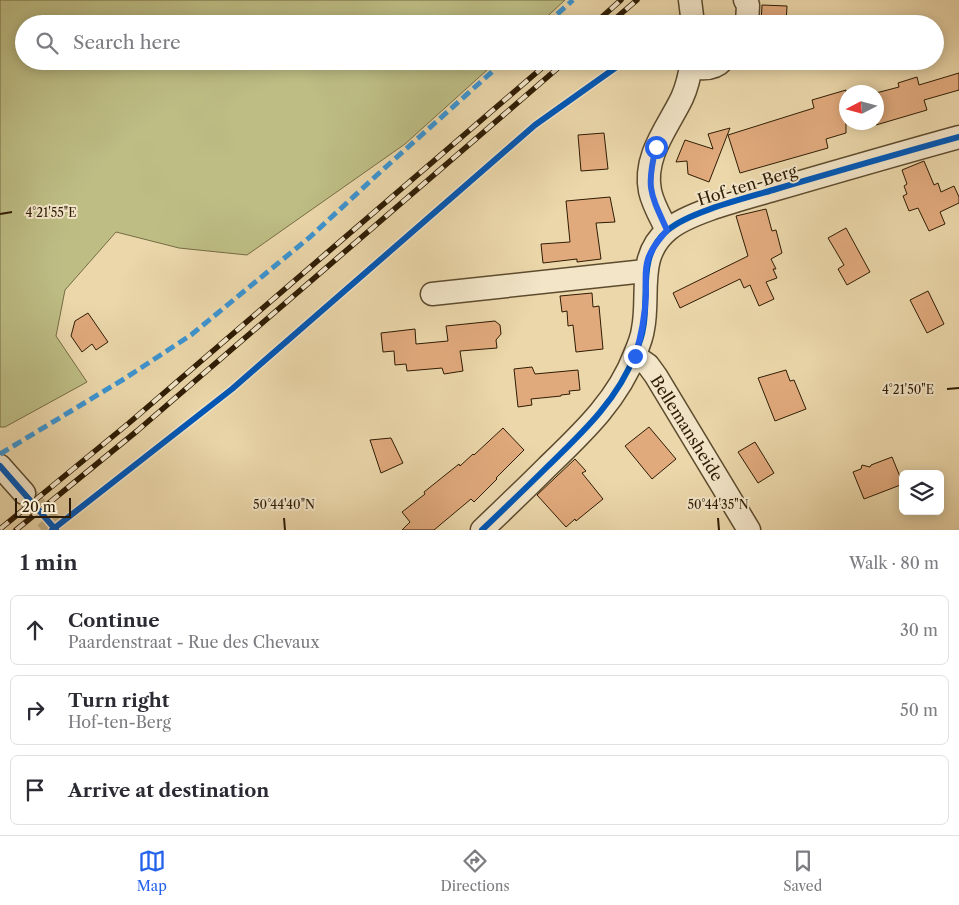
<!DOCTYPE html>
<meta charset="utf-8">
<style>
body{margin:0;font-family:"Libre Caslon Text",serif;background:#f2f2f3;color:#2b2b33}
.controls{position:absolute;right:15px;bottom:15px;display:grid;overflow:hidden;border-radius:8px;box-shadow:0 2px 12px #0003}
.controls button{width:45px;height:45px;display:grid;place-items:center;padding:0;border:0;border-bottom:1px solid #e1e1e2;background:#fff;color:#2b2b33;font:25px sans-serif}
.compass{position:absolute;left:839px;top:85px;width:45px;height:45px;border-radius:50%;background:#fff;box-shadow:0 2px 12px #0003;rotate:264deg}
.scale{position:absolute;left:15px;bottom:12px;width:56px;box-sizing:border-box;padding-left:5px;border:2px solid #2e1c04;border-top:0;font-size:14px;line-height:18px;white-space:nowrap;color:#2e1c04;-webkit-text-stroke:4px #f2e5c8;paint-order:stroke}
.stop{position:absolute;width:15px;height:15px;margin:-11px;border:4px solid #2563eb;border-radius:50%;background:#fff}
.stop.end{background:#2563eb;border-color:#fff;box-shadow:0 1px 5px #0008}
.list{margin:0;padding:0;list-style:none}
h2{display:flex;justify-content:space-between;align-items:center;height:65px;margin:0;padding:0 20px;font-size:21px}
h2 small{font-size:16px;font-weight:400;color:#7c7c81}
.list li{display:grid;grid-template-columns:32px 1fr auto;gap:15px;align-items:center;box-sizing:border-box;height:70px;margin:0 10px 10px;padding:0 10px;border:1px solid #e1e1e2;border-radius:8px}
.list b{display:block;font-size:19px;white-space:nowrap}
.list p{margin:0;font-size:16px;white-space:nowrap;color:#7c7c81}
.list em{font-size:16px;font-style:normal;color:#7c7c81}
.icon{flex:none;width:28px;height:28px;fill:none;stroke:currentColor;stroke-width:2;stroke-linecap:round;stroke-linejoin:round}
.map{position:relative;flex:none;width:959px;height:530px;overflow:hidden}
.search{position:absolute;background:#fff;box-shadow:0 2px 12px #0003;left:15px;right:15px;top:15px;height:55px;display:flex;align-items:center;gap:12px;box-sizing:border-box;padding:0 18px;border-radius:28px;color:#7c7c81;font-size:19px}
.sheet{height:305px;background:#fff}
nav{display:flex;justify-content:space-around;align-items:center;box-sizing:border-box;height:70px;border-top:1px solid #e1e1e2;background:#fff;font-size:14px;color:#7c7c81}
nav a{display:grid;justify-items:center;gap:2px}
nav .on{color:#2563eb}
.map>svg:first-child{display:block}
</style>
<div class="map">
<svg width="959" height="530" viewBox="0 0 959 530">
<rect width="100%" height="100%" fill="#ebd7aa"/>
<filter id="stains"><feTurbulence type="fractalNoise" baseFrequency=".004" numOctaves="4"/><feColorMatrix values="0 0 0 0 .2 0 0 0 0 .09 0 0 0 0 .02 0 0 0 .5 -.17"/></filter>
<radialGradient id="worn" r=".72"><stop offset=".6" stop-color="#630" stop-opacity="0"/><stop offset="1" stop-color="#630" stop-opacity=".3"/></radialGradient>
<polygon fill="#bdbd84" stroke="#766c44" points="0,0 565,0 539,24 24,24 24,61 497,61 405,144 247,255 179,248 116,232 65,290 56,336 87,382 5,427 0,427"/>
<g fill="#e1aa7d" stroke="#2e1c04">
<polygon points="762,5 787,6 786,24 761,24"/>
<polygon points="959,73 959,90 924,100 927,110 876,125 876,93 899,87 898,83 917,77 919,85"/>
<polygon points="846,90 846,133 826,139 828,148 740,173 728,135 814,108 812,100"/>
<polygon points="730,128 709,182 688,174 687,161 676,162 685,140 713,149 708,134"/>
<polygon points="604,133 608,169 581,171 578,135"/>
<polygon points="924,161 934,185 938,183 941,192 954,186 959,197 959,203 940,212 945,224 929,231 918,208 909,211 903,196 907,194 904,186 907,184 902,170"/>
<polygon points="610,197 615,222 596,223 601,259 577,262 577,259 543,263 541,244 570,242 566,201"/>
<polygon points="766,209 772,231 776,230 782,253 771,259 776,269 773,269 777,278 766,282 774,299 759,306 750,285 744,288 740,279 680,308 673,293 748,256 736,216"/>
<polygon points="846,228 870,272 847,285 838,269 844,265 828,238"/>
<polygon points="928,291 944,324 927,333 910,300"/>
<polygon points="592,293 593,307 599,306 603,349 576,352 573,325 568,326 567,311 562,312 560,296"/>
<polygon points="88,313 108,342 96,350 92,344 82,352 71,336 75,321"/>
<polygon points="495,321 500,325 501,334 496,340 497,348 460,351 463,371 444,374 442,368 407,371 406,364 395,365 394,351 383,352 381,333 415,329 416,344 448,341 446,326"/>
<polygon points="532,367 535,374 578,370 580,390 569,391 570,394 561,395 561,396 531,399 532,405 518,407 514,369"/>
<polygon points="786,370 790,381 794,380 806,409 775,421 758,378"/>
<polygon points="649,427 676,459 652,479 625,446"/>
<polygon points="503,428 524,450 496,478 497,479 474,502 471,499 434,530 402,530 410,522 402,512 425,494 424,492 459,464 460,466 473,454 474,455"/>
<polygon points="391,438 403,463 381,473 370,440"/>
<polygon points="755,442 774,473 758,483 738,452"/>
<polygon points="892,457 903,484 864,499 853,472 861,469 862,465 870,467 871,465"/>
<polygon points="575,459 586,471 582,473 603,499 576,521 575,519 566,527 537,495"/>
</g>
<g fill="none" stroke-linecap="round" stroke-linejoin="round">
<polyline stroke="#c5b289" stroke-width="22" stroke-dasharray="22 11" stroke-linecap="butt" points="24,493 56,530"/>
<g stroke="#5d4b2e" stroke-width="25">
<g id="minor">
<polyline points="690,0 693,24"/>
<polyline points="745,0 748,5 747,24"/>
<path d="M691,67c10,2 23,3 31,-6"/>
<path d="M667,230c-6,-12 -14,-25 -17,-39 -7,-35 18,-64 32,-93 5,-11 8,-24 10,-37"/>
<polyline points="432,294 645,271"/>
<polyline points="635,356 648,365 656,376 749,530"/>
<polyline points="0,466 24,493"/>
<path d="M482,530c22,-21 44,-42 65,-63 34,-33 71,-67 88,-113 3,-7 7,-17 8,-25 7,-34 -7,-73 25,-99 21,-18 78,-32 105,-40 62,-18 124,-36 186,-53"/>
</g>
</g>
<use href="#minor" stroke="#f2e5c8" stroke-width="22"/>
<g stroke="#2e1c04" stroke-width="5.5">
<g id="rail">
<polyline points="594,24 621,0"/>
<polyline points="609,24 637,0"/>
<polyline points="0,529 129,423 550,61"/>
<polyline points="16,530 137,431 566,61"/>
</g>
</g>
<use href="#rail" stroke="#f2e5c8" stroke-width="4" stroke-dasharray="11" stroke-linecap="butt"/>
<g stroke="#3c94d1" stroke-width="5" stroke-dasharray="10 5" stroke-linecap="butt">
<polyline points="546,24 573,0"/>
<polyline points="0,454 124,379 191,335 310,237 377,175 504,61"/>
</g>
<g stroke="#f2e5c8" stroke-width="9">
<g id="cycleway">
<polyline points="0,466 56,530"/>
<polyline points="52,530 232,389 535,125 625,61"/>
<path d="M482,530c22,-21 44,-42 65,-63 34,-33 71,-67 88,-113 3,-7 7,-17 8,-25 7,-34 -7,-73 25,-99 21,-18 78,-32 105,-40 62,-18 124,-36 186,-53"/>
</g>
</g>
<use href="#cycleway" stroke="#0057b8" stroke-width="6"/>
</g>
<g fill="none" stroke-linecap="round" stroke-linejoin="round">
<path stroke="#2563eb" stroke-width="6" d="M635,356c7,-22 10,-39 11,-62 0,-11 -2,-23 2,-35 3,-11 12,-20 19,-29 -17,-37 -21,-42 -11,-83"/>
</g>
<path fill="none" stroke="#2e1c04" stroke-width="2" d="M0,214l12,-2M947,389l12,-1M284,518l1,12M718,518l1,12"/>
<g text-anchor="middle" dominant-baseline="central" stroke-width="4" stroke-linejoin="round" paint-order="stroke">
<g font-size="16" fill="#2e1c04" stroke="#f2e5c8">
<text transform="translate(747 185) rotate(-17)">Hof-ten-Berg</text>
<text transform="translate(687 428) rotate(58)">Bellemansheide</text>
</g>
</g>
<g font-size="12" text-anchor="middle" fill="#2e1c04" stroke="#f2e5c8" stroke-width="4" stroke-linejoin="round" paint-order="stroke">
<text x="51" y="217">4°21'55"E</text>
<text x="908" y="394">4°21'50"E</text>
<text x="284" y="509">50°44'40"N</text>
<text x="718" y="509">50°44'35"N</text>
</g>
<rect width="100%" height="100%" filter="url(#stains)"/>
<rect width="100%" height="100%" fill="url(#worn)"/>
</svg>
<div class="controls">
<button><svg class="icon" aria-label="layers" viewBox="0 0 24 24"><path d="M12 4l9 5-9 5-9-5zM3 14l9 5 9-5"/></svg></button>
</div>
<svg class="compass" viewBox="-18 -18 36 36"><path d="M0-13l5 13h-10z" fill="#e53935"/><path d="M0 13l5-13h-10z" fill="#7c7c81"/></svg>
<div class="scale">20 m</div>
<div class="stop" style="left:656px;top:147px"></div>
<div class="stop end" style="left:635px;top:356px"></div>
<div class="search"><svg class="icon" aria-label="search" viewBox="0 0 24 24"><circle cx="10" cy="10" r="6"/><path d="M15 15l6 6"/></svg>Search here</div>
</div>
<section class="sheet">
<h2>1 min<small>Walk · 80 m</small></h2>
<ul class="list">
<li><svg class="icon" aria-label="ahead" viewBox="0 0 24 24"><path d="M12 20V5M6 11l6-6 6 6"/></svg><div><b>Continue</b><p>Paardenstraat - Rue des Chevaux</p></div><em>30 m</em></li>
<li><svg class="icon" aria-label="right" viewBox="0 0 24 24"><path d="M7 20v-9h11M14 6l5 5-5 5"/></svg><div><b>Turn right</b><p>Hof-ten-Berg</p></div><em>50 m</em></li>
<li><svg class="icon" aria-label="arrive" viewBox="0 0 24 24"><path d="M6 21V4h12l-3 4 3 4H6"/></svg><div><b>Arrive at destination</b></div></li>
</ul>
</section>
<nav>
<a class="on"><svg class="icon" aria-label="map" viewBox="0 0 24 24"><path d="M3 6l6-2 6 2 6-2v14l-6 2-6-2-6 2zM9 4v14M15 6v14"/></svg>Map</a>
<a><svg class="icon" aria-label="directions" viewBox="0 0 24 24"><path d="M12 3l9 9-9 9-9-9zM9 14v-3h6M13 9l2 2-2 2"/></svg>Directions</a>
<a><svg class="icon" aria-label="saved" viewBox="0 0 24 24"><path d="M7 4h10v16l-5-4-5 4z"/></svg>Saved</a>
</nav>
